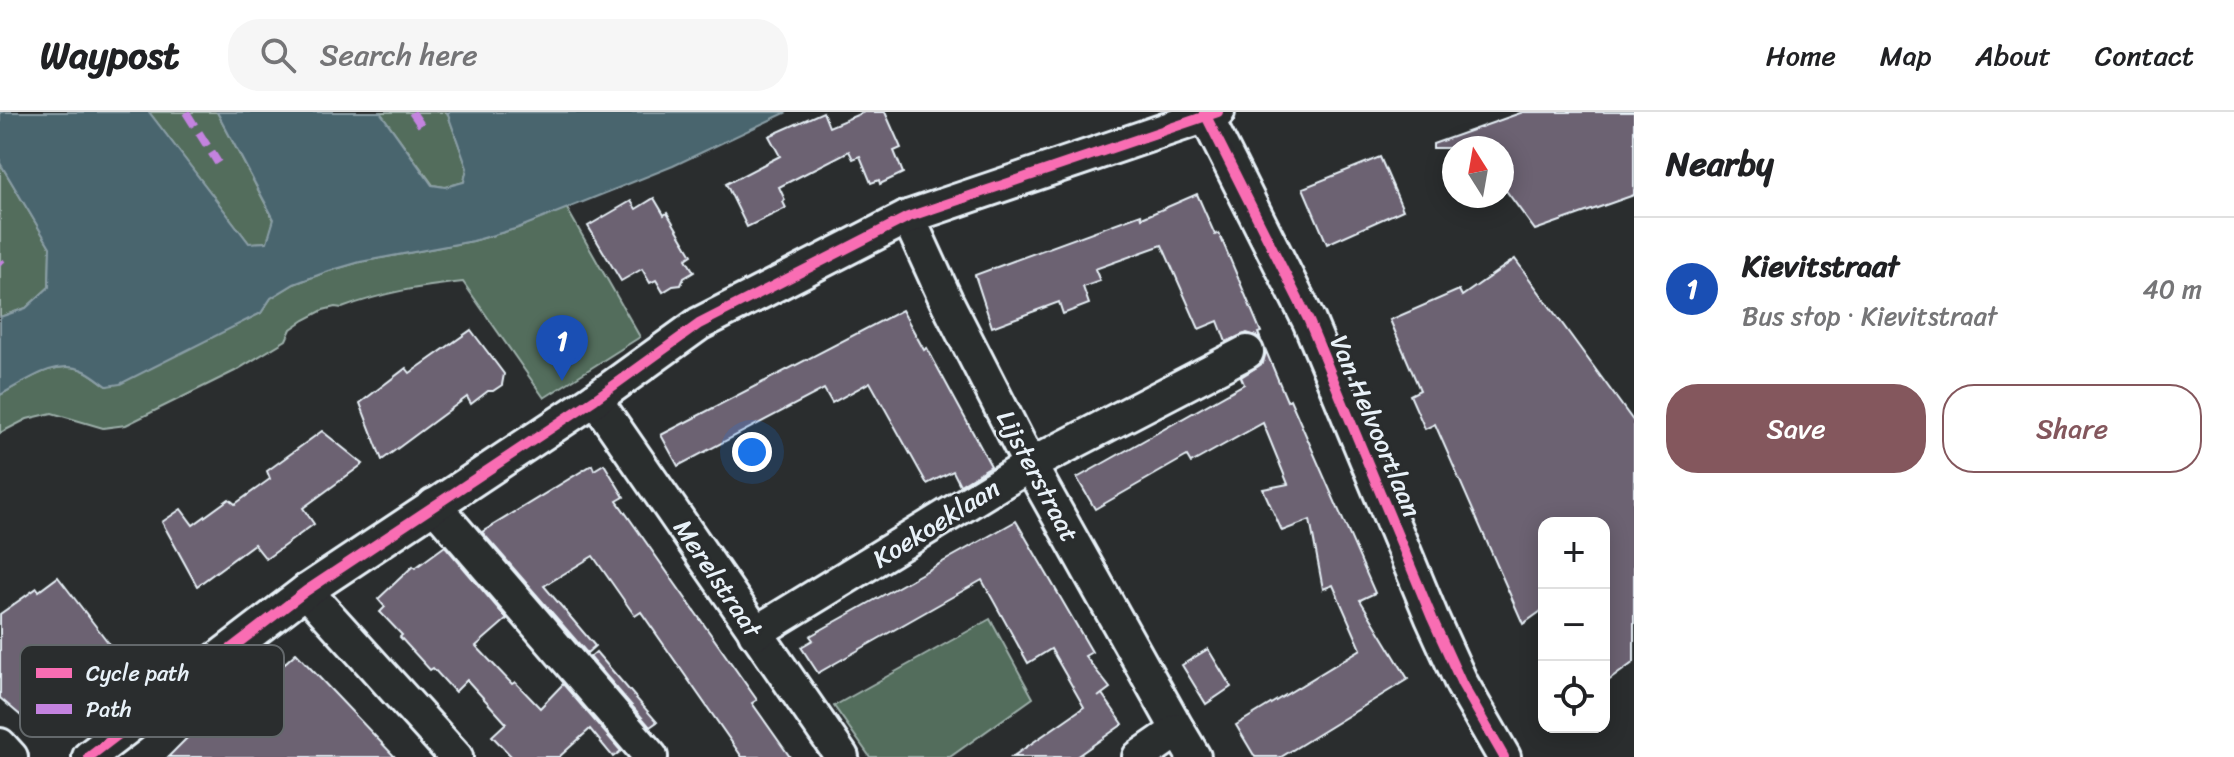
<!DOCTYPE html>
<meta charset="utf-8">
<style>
body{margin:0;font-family:Sriracha,sans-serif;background:#f6f6f6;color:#202124}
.controls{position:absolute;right:24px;bottom:24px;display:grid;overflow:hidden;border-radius:16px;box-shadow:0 4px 20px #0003}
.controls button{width:72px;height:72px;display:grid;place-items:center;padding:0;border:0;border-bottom:2px solid #e0e0e0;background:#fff;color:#202124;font:40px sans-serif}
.compass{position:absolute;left:1442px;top:24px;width:72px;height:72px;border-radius:50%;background:#fff;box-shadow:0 4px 20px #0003;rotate:349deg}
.you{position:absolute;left:752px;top:340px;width:28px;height:28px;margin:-20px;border:6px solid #fff;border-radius:50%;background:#1a73e8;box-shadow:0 0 0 12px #1a73e833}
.badge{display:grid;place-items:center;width:52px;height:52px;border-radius:50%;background:#84575d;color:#fff;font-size:26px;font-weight:700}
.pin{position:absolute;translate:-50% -66px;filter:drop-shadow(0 2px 4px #0008)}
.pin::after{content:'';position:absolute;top:42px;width:28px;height:24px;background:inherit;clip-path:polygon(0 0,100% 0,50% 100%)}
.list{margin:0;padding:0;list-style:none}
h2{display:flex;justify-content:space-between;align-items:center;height:104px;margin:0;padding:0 32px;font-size:34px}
h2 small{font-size:26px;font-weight:400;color:#757577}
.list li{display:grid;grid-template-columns:52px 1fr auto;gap:24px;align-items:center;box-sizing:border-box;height:144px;padding:0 32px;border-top:2px solid #e0e0e0}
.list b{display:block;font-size:30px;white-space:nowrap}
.list p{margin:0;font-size:26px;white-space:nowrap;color:#757577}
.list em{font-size:26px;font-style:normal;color:#757577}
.actions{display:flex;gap:16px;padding:24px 32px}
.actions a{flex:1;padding:18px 0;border:2px solid #84575d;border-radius:32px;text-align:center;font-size:28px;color:#84575d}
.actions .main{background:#84575d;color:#fff}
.icon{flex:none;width:44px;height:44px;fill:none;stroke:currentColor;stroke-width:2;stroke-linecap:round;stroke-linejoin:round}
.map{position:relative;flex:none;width:1634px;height:645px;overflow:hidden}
header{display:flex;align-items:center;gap:48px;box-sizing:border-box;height:112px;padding:0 40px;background:#fff;border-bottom:2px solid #e0e0e0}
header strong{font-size:38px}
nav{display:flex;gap:44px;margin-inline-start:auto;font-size:28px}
.search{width:560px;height:72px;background:#f6f6f6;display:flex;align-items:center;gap:20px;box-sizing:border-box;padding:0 28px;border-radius:32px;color:#757577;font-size:30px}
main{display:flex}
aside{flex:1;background:#fff}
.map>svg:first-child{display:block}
</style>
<header>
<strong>Waypost</strong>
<div class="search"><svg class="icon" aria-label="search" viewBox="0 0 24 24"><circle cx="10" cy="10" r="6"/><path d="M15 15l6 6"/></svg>Search here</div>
<nav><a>Home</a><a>Map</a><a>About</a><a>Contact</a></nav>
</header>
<main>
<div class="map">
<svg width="1634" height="645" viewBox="0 0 1634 645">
<rect width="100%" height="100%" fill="#2a2d2e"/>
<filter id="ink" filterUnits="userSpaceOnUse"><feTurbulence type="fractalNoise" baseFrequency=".0125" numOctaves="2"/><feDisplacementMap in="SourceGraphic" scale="16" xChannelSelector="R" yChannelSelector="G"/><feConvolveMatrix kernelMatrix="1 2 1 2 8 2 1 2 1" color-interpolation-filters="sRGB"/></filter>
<g filter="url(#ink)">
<g fill="#526d5c" stroke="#9dafaa" stroke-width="2">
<polygon points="149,0 217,0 274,108 268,130 249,131"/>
<polygon points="380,0 447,0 467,56 464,70 445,75 433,73"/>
<polygon points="0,51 50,135 49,175 26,196 0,205"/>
<path d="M566,95l74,130 -96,61 -81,-116c-46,5 -78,10 -121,26l-7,-1 -12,3 -19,10 -13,9 -5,11 -51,31 -109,54 -23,3 -51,-15 -25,6 -27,14v-38c25,-13 56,-38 85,-24 8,4 15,10 22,15l154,-73 10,-15 23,-14 35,-13 31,-9 113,-21 45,-13z"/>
<polygon points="990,507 1033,586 950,645 870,645 834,594"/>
</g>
<path fill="#4a656e" stroke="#899da5" stroke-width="2" d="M0,0h149l100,131 18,-1 7,-23 -57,-107h163l52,73 13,2 19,-5 3,-14 -20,-56h340l-114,54 -155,62 -45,13 -113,21 -31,9 -35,13 -23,14 -10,15 -141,71 -13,2c-7,-5 -14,-11 -22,-15 -29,-14 -60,11 -85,24v-78l26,-9 23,-21 1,-40 -50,-84z"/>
<g fill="#6c6272" stroke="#e8f1f8" stroke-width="2">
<polygon points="823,0 829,15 864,0 885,0 901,36 894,39 903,61 880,72 879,68 871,71 860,44 853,47 849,39 779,75 785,88 783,90 786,96 747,115 726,72 780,44 769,24"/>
<polygon points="1523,0 1634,0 1634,83 1535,118 1502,73 1502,36 1433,36 1433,32"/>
<polygon points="1380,45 1403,98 1327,132 1303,76"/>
<polygon points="1197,82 1215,123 1219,121 1261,220 1258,221 1261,228 1256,224 1247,221 1226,230 1218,209 1199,217 1162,133 1095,157 1100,169 1083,175 1089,192 1063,202 1059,190 992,215 975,163 1141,102 1142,106"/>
<polygon points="654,86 664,103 667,101 692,143 686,147 694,160 684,166 681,173 673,174 663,180 656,168 650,171 642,157 621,169 588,114 631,89 636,97"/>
<polygon points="1515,147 1634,310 1634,550 1604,572 1604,411 1544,411 1544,497 1523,512 1435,312 1425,317 1410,283 1420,278 1390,208 1459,178 1462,184"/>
<polygon points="902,198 924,238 927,236 991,354 960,373 953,359 927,372 870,270 832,291 824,277 678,354 661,323"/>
<polygon points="471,218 504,262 502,273 493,279 488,279 471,292 467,285 382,348 360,291 406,256 410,261"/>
<polygon points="1266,239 1287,289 1290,287 1375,481 1360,488 1408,567 1281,645 1255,645 1236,613 1361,537 1333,473 1323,477 1310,408 1282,419 1263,377 1288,372 1263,311 1191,351 1187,344 1095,397 1077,366 1244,272 1241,265 1263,251"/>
<polygon points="322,319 363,352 303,396 314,412 266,447 254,432 197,474 162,410 181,397 193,413 229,387 235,392 270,367 267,359"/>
<polygon points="604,352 624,385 617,389 757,588 752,591 790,645 742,645 641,500 635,504 593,444 544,474 595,534 587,541 482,420 592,353 594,358"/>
<polygon points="1016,409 1092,540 1085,544 1110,576 1098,585 1102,582 1123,612 1076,645 1012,645 1084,595 1051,537 1028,551 982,468 818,561 801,535 813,528 810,524"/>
<polygon points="445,434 507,507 476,534 512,572 515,570 540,596 563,572 621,639 613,645 590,617 559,645 512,645 492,624 506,611 467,568 455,580 433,556 430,558 400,525 402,523 380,500 385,495 378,487 413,454 415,456"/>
<polygon points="58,465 124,551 77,587 69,575 33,614 0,586 0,502 37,476 39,479"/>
<polygon points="1208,537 1231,575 1206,592 1182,553"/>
<polygon points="596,540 657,610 650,615 590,545"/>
<polygon points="296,541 395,645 168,645 212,601 224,613 264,573 262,572"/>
</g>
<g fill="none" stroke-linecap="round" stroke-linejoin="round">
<g stroke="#e8f1f8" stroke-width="38">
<g id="minor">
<polyline points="1204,0 1309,209 1432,506 1462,572 1504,645"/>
<polyline points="908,105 946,188 1030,353 1178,618"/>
<polyline points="595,287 842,645"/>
<polyline points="434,393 651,645"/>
<polyline points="306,479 456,645"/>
<polyline points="755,521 1030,353 1247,240"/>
<polyline points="0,633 11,645"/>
<polyline points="89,645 306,479 595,287 699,212 908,105 1218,0"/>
<polyline points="1139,645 1178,618 1194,645"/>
</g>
</g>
<use href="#minor" stroke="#2a2d2e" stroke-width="32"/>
<g stroke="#c483df" stroke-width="8" stroke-dasharray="16 8" stroke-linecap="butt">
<polyline points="186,0 218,51"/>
<polyline points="412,0 425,19"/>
<polyline points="0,149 2,152"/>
</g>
<g stroke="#2a2d2e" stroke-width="15">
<g id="cycleway">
<polyline points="1204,0 1309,209 1432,506 1462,572 1504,645"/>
<polyline points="89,645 306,479 595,287 699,212 908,105 1218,0"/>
</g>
</g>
<use href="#cycleway" stroke="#f96db3" stroke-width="10"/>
</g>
</g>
<g text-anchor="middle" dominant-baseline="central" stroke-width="6" stroke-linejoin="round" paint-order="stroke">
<g font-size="26" fill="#e8f1f8" stroke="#2a2d2e">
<text transform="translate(1376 314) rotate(67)">Van Helvoortlaan</text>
<text transform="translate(1038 364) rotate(62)">Lijsterstraat</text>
<text transform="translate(936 411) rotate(-32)">Koekoeklaan</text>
<text transform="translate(718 466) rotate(56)">Merelstraat</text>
</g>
</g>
<rect x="20" y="533" width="264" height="92" rx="12" fill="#2a2d2e" stroke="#63686b" stroke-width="2"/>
<rect x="36" y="556" width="36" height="10" fill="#f96db3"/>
<rect x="36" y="592" width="36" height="10" fill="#c483df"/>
<g font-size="22" fill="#e8f1f8">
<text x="86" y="569">Cycle path</text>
<text x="86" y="605">Path</text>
</g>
</svg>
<div class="controls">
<button>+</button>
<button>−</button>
<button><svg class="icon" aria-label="locate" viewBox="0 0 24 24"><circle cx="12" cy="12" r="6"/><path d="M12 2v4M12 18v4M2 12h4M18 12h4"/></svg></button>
</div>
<svg class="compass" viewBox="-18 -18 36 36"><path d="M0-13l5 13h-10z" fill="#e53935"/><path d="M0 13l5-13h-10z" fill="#757577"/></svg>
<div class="you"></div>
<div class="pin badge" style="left:562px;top:269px;background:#1a4fb4">1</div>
</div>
<aside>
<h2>Nearby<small></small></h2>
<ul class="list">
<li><span class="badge" style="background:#1a4fb4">1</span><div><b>Kievitstraat</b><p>Bus stop · Kievitstraat</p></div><em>40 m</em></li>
</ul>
<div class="actions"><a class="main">Save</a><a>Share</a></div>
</aside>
</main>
